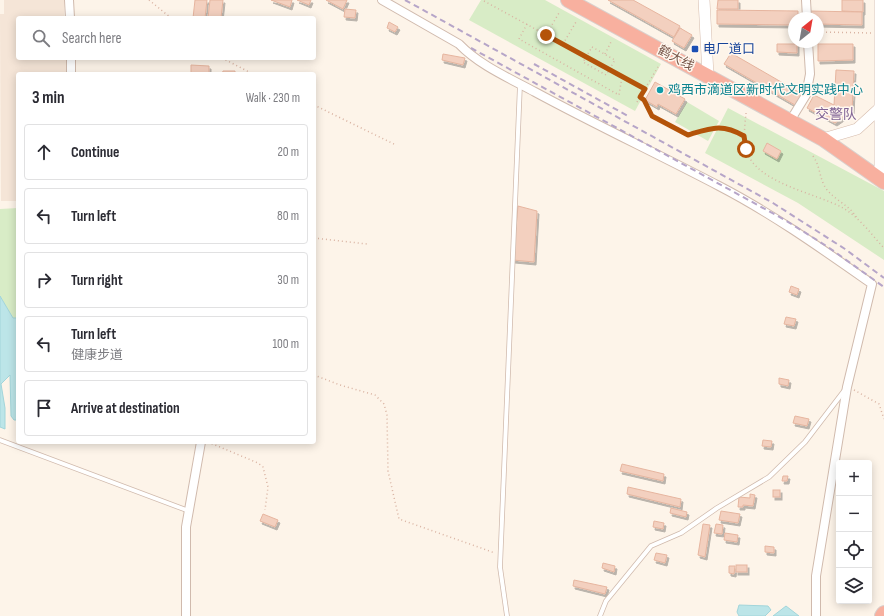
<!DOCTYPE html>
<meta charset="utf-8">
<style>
body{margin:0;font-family:"Sofia Sans Condensed","Noto Sans SC",sans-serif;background:#f7f7f7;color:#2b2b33}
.controls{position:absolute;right:12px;bottom:12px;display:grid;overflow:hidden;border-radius:4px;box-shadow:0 2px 10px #0003}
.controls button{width:36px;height:36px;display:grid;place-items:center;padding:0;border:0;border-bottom:1px solid #e1e1e2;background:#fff;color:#2b2b33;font:20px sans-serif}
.compass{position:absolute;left:788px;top:12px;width:36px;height:36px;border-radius:50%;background:#fff;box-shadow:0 2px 10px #0003;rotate:31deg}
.stop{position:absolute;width:12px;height:12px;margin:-9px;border:3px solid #b45309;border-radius:50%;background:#fff}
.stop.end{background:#b45309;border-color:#fff;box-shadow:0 1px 4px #0008}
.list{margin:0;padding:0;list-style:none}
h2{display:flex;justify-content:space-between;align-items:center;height:52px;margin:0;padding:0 16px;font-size:17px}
h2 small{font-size:13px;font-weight:400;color:#7c7c81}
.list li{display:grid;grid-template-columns:26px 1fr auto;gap:12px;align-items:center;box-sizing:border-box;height:56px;margin:0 8px 8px;padding:0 8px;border:1px solid #e1e1e2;border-radius:4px}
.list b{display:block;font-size:15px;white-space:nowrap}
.list p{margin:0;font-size:13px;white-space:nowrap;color:#7c7c81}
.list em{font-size:13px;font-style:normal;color:#7c7c81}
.icon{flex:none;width:22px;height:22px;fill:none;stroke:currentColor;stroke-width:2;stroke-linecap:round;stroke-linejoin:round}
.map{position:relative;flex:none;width:884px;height:616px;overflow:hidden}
.search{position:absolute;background:#fff;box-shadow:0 2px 10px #0003;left:16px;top:16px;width:300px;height:44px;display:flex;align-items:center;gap:10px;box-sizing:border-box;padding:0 14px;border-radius:4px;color:#7c7c81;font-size:15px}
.panel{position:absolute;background:#fff;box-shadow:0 2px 10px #0003;left:16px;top:72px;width:300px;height:372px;border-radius:4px}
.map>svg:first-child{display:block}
</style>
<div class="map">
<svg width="884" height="616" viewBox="0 0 884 616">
<defs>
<filter id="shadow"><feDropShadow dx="2" dy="3" stdDeviation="0" flood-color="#0004"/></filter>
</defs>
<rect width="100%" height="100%" fill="#fdf4e9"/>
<polygon fill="#f5e5d7" points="4,0 64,0 64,18 18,18 18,58 66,58 66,74 18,74 18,201 1,201 0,14 4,14"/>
<g fill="#d8ecc6">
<polygon points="481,0 545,0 661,64 635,111 469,20"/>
<polygon points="687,102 719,121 708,141 675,122"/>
<polygon points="728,108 884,191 884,260 798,203 705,153"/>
<polygon points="18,208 18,318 13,319 0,296 0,209"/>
</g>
<g fill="#bce5e8" stroke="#a2d5da">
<polygon points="0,296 13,318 18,318 18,420 14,420 11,416 10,375 1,384 5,408 5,429 0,427"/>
<polygon points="739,605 768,606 771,610 765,616 739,616 737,612"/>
<polygon points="786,606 799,616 773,616"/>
</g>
<g fill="#f3d0bf" stroke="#e6b59f" filter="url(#shadow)">
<polygon points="195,0 207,0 205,18 193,18"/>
<polygon points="210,0 223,0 221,18 208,18"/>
<polygon points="271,0 292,0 290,7"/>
<polygon points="297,0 311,0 309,5"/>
<polygon points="326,0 347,0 343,9"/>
<polygon points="608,0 633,0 680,26 674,37"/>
<polygon points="718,0 738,0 738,9 717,9"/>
<polygon points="842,0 863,0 863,12 842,11"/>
<polygon points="345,9 356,10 355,18 344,17"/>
<polygon points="717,10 798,11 798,18 794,18 794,25 717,24"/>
<polygon points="809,11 862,12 862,25 818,24 818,18 809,18"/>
<polygon points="389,22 398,27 395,32 387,28"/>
<polygon points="680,28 692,35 684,48 672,41"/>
<polygon points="777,44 797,44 797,53 777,52"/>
<polygon points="818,44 853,44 853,60 818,61"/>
<polygon points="731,53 802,94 795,105 724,64"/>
<polygon points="443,54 465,58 463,65 442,60"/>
<polygon points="191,65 209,66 209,74 191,74"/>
<polygon points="836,70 854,71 852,111 835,123 807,108 814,95 834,105"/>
<polygon points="223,71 235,71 235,74 222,74"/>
<polygon points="655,82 685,99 676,114 658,104 657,107 645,100"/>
<polygon points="767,143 781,151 777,159 763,151"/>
<polygon points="518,206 537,211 534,262 513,260"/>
<polygon points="791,286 799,289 797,295 789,292"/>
<polygon points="786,317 796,319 794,326 784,324"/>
<polygon points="779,378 789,380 788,386 779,384"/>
<polygon points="795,416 809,419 807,426 793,423"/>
<polygon points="763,440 772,441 771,447 762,446"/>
<polygon points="622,464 664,474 663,481 620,471"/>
<polygon points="783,476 788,476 787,481 782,481"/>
<polygon points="628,487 681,499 680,507 627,494"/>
<rect x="773" y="490" width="7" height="7"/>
<polygon points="750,494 755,495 753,506 743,505 743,507 738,507 739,497 750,498"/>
<polygon points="671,508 687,512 686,517 670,513"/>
<polygon points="721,511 740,514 738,523 719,520"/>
<polygon points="263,514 278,520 275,527 260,521"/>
<polygon points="654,521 664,523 663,529 653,527"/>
<polygon points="703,524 710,525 705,557 698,555"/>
<polygon points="716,524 723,525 722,534 714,533"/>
<polygon points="725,533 738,535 737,542 724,540"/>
<polygon points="765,546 774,547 774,553 765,552"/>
<polygon points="656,553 667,555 665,563 654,560"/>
<polygon points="603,563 615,566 614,572 602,568"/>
<rect x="736" y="565" width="11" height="7"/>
<polygon points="729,566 735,566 734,574 729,573"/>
<polygon points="574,580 607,587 605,594 573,586"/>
</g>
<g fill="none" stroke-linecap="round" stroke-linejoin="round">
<g stroke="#d0baad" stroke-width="5.5">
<g id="lane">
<polyline points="0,440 189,511"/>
<polyline points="507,616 500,567 520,84"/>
<polyline points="600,616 606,601 651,546 681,533 717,508 769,477 805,442 844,391"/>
</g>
</g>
<g stroke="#d0baad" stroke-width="10">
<g id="street">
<polyline points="69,0 70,18"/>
<path d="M382,0l77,44c20,21 50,34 76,48 61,33 123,62 184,94 54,28 103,63 153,98l-25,103 -31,189v40"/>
<polyline points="806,0 807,18"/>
<polyline points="71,58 71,74"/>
<polyline points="790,121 806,95 810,74 808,42"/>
<polyline points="186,616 186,527 201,442"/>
</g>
</g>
<g stroke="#d6bcad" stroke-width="12">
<g id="secondary">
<polyline points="704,0 708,75"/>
<polyline points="823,139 857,129 881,107"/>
<polyline points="880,180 880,0"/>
</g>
</g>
<g stroke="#d9d0cd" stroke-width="16">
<g id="highway">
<polyline points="568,0 823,139 884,182"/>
<polyline points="882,616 884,613"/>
</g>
</g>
<g stroke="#d9b3a2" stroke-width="1.5" stroke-dasharray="1 3" stroke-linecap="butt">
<polyline points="149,0 171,18"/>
<polyline points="484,1 645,89"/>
<polyline points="527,24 519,39 619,95 622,77"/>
<polyline points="818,32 872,33"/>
<polyline points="546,35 559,13"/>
<polyline points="563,44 576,22"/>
<polygon points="592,47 615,60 606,75 583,62"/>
<polyline points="605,54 611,42"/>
<polyline points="222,58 253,74"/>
<path d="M640,97l4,3 8,16 36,19c23,-7 34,-13 56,1"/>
<polyline points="637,102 658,67"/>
<polyline points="314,105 396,145"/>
<path d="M746,113c-1,11 -3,25 0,36 8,34 70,44 97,59 16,9 28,26 41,40"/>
<path d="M813,156c7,10 6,19 11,29 7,14 25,19 33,33"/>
<polyline points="314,238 367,244"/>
<polyline points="314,375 340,385 375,395 384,404 387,415 388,471 399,519 495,553"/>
<polyline points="854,390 879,404 884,419"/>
<polyline points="208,442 258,463 263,467 268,487 265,510"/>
</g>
<use href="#lane" stroke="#fff" stroke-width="4"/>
<use href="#street" stroke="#fff" stroke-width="8"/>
<use href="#secondary" stroke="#fff" stroke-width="11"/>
<use href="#highway" stroke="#f8b09f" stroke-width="14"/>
<g stroke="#b6a5c8" stroke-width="2" stroke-dasharray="6 4" stroke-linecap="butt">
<polyline points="405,0 773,203 845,249 884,278"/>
<polyline points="471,48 785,220 828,247 884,287"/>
<polyline points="534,64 628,116"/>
</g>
</g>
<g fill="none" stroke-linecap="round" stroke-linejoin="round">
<path stroke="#b45309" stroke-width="5" d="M546,35l99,54 -5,8 4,3 8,16 36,19c23,-7 34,-12 56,1l2,13"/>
</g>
<rect fill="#1a4fb4" stroke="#fff8f0" stroke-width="1.5" x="691" y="45" width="8" height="8" rx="2"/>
<circle fill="#0f9aa8" stroke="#fff8f0" stroke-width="1.5" cx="660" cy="90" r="4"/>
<g text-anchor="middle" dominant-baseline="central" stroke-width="3" stroke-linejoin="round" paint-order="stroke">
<g font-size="13" fill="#164399" stroke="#fff8f0" text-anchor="start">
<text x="703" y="49">电厂道口</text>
</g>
<g font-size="13" fill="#79584b" stroke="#fff8f0">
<text transform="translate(676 58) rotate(28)">鹤大线</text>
</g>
<g font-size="13" fill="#0d838f" stroke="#fff8f0" text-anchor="start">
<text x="668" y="90">鸡西市滴道区新时代文明实践中心</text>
</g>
<g font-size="14" fill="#806395" stroke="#fff8f0">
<text x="836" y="114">交警队</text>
</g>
</g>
</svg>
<div class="controls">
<button>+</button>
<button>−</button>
<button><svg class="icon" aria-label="locate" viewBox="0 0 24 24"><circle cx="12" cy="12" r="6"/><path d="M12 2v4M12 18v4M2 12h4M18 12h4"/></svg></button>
<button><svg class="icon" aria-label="layers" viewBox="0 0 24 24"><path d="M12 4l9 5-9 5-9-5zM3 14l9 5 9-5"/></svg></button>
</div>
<svg class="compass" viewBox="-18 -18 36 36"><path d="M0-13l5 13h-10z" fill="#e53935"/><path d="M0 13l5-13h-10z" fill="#7c7c81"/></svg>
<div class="stop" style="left:746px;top:149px"></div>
<div class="stop end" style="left:546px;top:35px"></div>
<div class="search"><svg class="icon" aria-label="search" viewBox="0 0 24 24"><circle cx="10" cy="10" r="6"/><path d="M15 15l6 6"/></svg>Search here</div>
<section class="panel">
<h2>3 min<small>Walk · 230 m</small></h2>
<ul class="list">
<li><svg class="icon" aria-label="ahead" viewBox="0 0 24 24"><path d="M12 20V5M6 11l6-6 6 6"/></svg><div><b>Continue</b></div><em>20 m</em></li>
<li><svg class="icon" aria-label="left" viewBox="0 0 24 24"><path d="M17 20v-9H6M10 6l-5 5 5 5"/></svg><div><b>Turn left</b></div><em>80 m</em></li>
<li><svg class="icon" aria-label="right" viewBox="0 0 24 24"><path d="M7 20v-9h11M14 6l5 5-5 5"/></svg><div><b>Turn right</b></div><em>30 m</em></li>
<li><svg class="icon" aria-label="left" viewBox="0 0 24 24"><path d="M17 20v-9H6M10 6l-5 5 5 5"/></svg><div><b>Turn left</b><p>健康步道</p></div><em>100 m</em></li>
<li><svg class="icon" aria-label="arrive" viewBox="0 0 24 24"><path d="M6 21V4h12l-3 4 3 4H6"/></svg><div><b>Arrive at destination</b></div></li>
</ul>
</section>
</div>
